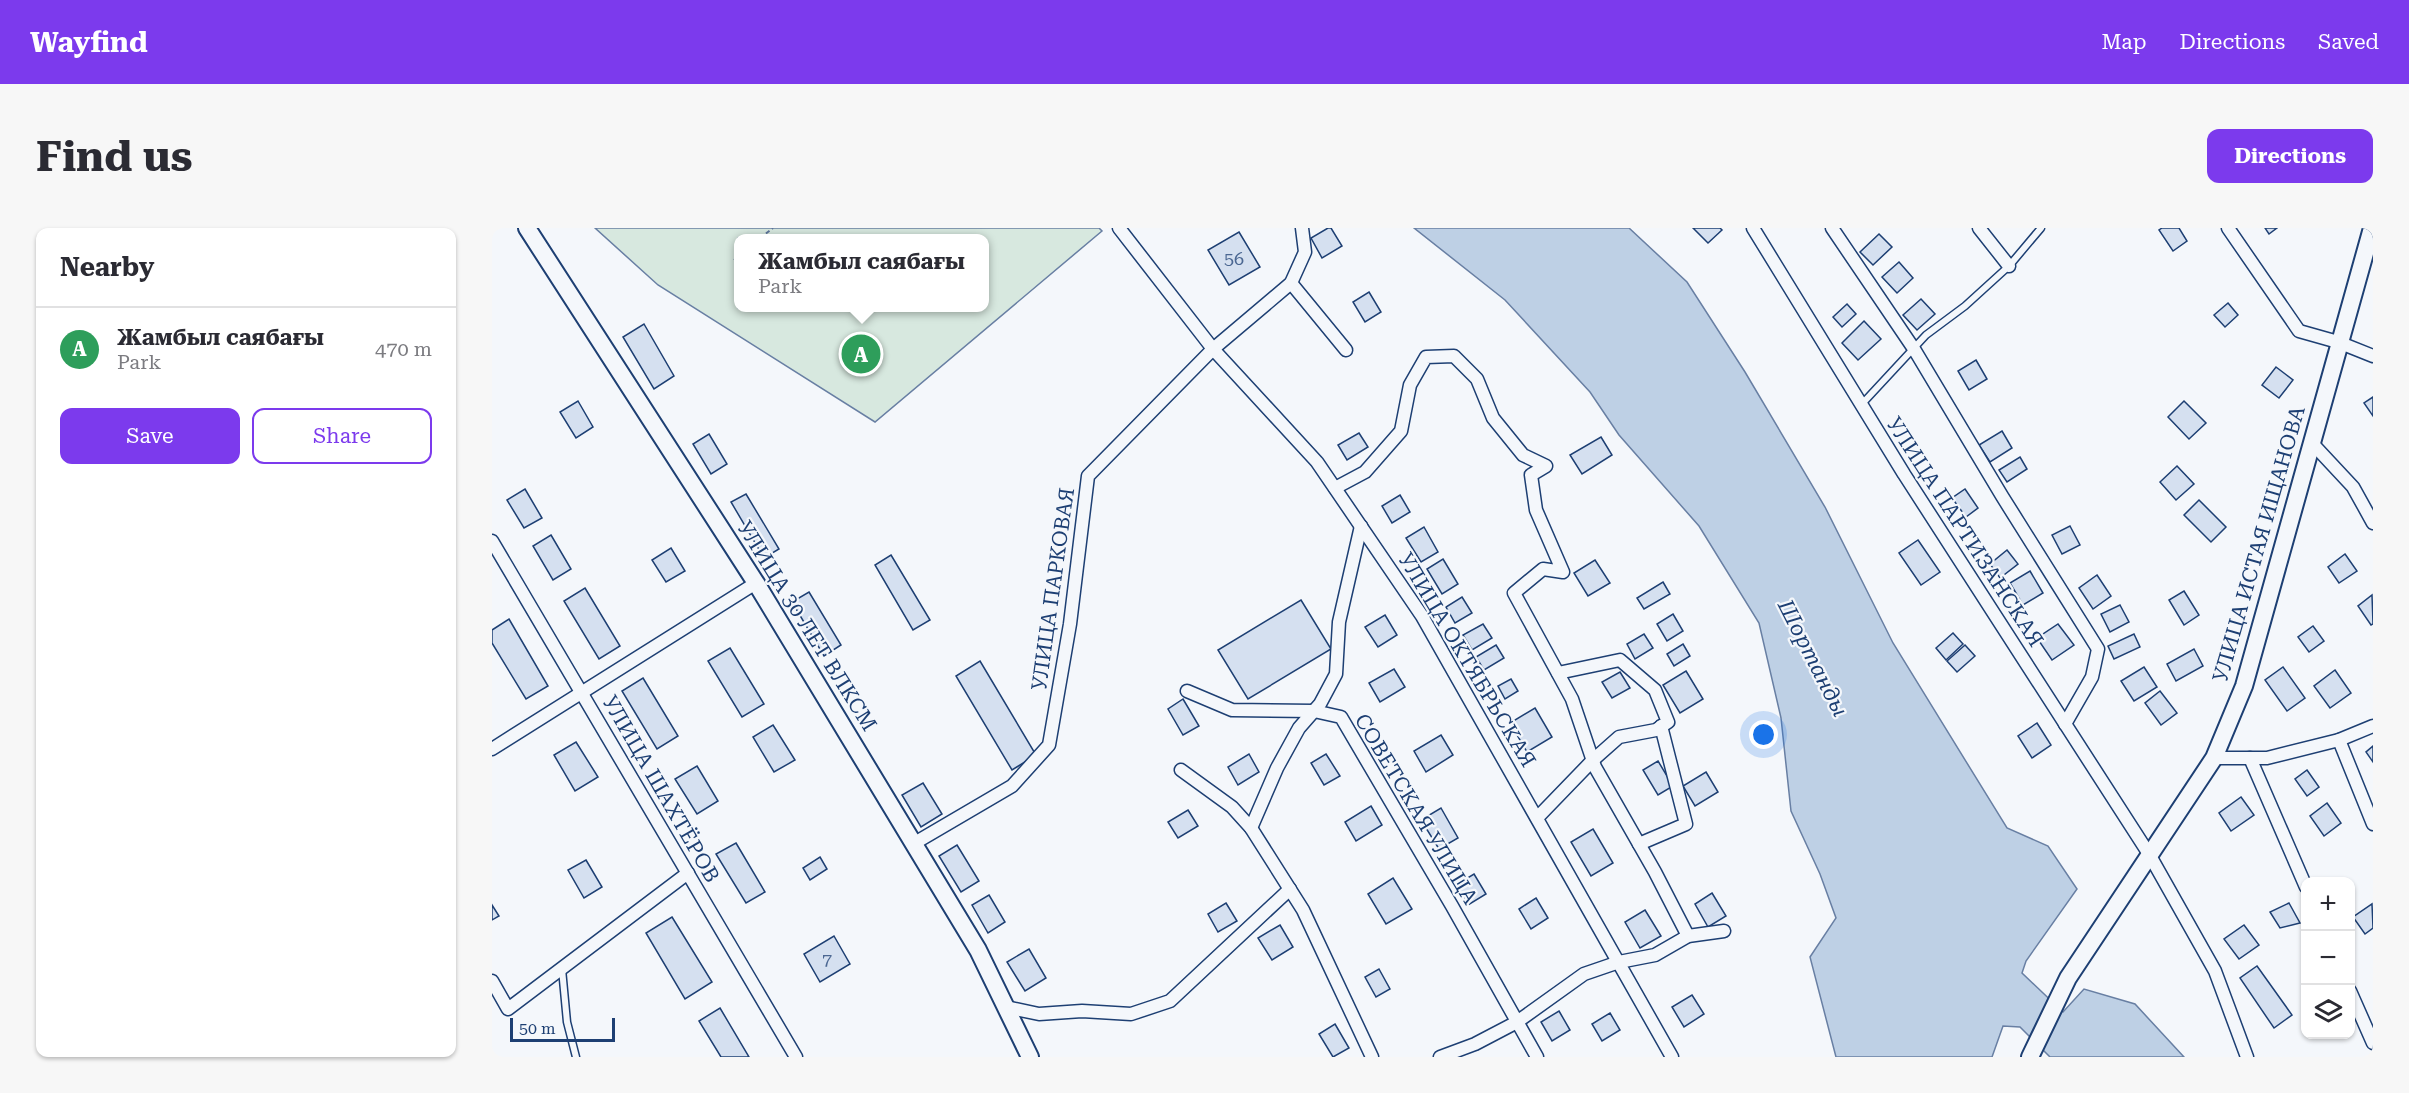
<!DOCTYPE html>
<meta charset="utf-8">
<style>
body{margin:0;font-family:"Roboto Serif",serif;background:#f7f7f7;color:#2b2b33}
.controls{position:absolute;right:18px;bottom:18px;display:grid;overflow:hidden;border-radius:12px;box-shadow:0 2px 4px #0004}
.controls button{width:54px;height:54px;display:grid;place-items:center;padding:0;border:0;border-bottom:2px solid #e1e1e2;background:#fff;color:#2b2b33;font:30px sans-serif}
.scale{position:absolute;left:18px;bottom:15px;width:105px;box-sizing:border-box;padding-left:6px;border:3px solid #1d3f73;border-top:0;font-size:16px;line-height:21px;white-space:nowrap;color:#1d3f73;-webkit-text-stroke:4px #f4f7fb;paint-order:stroke}
.you{position:absolute;left:1272px;top:507px;width:21px;height:21px;margin:-15px;border:4px solid #fff;border-radius:50%;background:#1a73e8;box-shadow:0 0 0 9px #1a73e833}
.badge{display:grid;place-items:center;width:39px;height:39px;border-radius:50%;background:#7c3aed;color:#fff;font-size:20px;font-weight:700}
.pin{position:absolute;translate:-50% -50%;border:3px solid #fff;box-shadow:0 2px 6px #0006}
.popup{position:absolute;left:242px;top:6px;width:255px;height:78px;box-sizing:border-box;display:grid;place-content:center;border-radius:12px;background:#fff;filter:drop-shadow(0 2px 4px #0005);font-size:20px;white-space:nowrap;color:#7c7c81}
.popup b{font-size:22px;color:#2b2b33}
.popup::after{content:'';position:absolute;left:50%;top:100%;margin-left:-12px;border:12px solid transparent;border-top-color:#fff}
.list{margin:0;padding:0;list-style:none}
h2{display:flex;justify-content:space-between;align-items:center;height:78px;margin:0;padding:0 24px;font-size:26px}
h2 small{font-size:20px;font-weight:400;color:#7c7c81}
.list li{display:grid;grid-template-columns:39px 1fr auto;gap:18px;align-items:center;box-sizing:border-box;height:84px;padding:0 24px;border-top:2px solid #e1e1e2}
.list b{display:block;font-size:22px;white-space:nowrap}
.list p{margin:0;font-size:20px;white-space:nowrap;color:#7c7c81}
.list em{font-size:20px;font-style:normal;color:#7c7c81}
.actions{display:flex;gap:12px;padding:18px 24px}
.actions a{flex:1;padding:14px 0;border:2px solid #7c3aed;border-radius:12px;text-align:center;font-size:21px;color:#7c3aed}
.actions .main{background:#7c3aed;color:#fff}
.icon{flex:none;width:33px;height:33px;fill:none;stroke:currentColor;stroke-width:2;stroke-linecap:round;stroke-linejoin:round}
.map{position:relative;flex:none;width:1881px;height:829px;overflow:hidden;border-radius:12px}
header{display:flex;align-items:center;gap:36px;box-sizing:border-box;height:84px;padding:0 30px;background:#7c3aed;color:#fff}
header strong{font-size:28px}
nav{display:flex;gap:33px;margin-inline-start:auto;font-size:21px}
.intro{display:flex;align-items:center;justify-content:space-between;box-sizing:border-box;height:144px;padding:0 36px}
h1{margin:0;font-size:42px}
.button{padding:15px 27px;border-radius:12px;background:#7c3aed;color:#fff;font-size:21px;font-weight:700}
main{display:flex;gap:36px;padding:0 36px}
aside{flex:1;background:#fff;border-radius:12px;box-shadow:0 2px 4px #0004}
.map>svg:first-child{display:block}
</style>
<header>
<strong>Wayfind</strong>
<nav><a>Map</a><a>Directions</a><a>Saved</a></nav>
</header>
<div class="intro"><h1>Find us</h1><a class="button">Directions</a></div>
<main>
<aside>
<h2>Nearby<small></small></h2>
<ul class="list">
<li><span class="badge" style="background:#2e9e5b">A</span><div><b>Жамбыл саябағы</b><p>Park</p></div><em>470 m</em></li>
</ul>
<div class="actions"><a class="main">Save</a><a>Share</a></div>
</aside>
<div class="map">
<svg width="1881" height="829" viewBox="0 0 1881 829">
<rect width="100%" height="100%" fill="#f4f7fb"/>
<path fill="#d7e8df" stroke="#687fa3" stroke-width="1.5" fill-rule="evenodd" d="M103,0h504l3,3 -227,191 -217,-137zM246,10h246v70h-246z"/>
<polygon fill="#bed0e5" stroke="#687fa3" stroke-width="1.5" points="922,0 1137,0 1195,54 1253,144 1333,279 1401,415 1515,600 1556,618 1585,661 1534,733 1530,745 1571,784 1592,761 1643,776 1692,829 1558,829 1528,799 1511,798 1500,829 1344,829 1318,729 1344,690 1328,646 1299,583 1289,490 1267,395 1207,298 1127,207 1098,164 1013,72"/>
<g fill="#d5e0f0" stroke="#1d3f73" stroke-width="1.5">
<polygon points="836,0 839,0 850,18 830,30 819,10"/>
<polygon points="1201,0 1228,0 1230,2 1216,15"/>
<polygon points="1670,0 1687,0 1695,13 1681,23 1667,2"/>
<polygon points="1773,0 1785,0 1777,6"/>
<polygon points="747,4 768,39 737,57 716,22"/>
<polygon points="1387,6 1400,19 1381,37 1368,24"/>
<polygon points="1407,34 1421,50 1405,65 1390,49"/>
<polygon points="877,64 889,84 873,94 861,74"/>
<polygon points="1429,71 1443,86 1425,102 1411,87"/>
<polygon points="1736,75 1746,87 1733,99 1722,87"/>
<polygon points="1355,76 1364,86 1350,99 1341,89"/>
<polygon points="1372,93 1389,111 1366,132 1350,115"/>
<polygon points="152,96 182,148 162,161 131,109"/>
<polygon points="1484,132 1495,151 1477,162 1466,143"/>
<polygon points="1784,139 1801,152 1787,170 1770,157"/>
<polygon points="1881,169 1881,188 1872,175"/>
<polygon points="86,173 101,199 84,210 68,184"/>
<polygon points="1692,173 1714,195 1697,211 1676,189"/>
<polygon points="1510,203 1520,220 1498,234 1487,217"/>
<polygon points="867,205 876,219 855,232 846,217"/>
<polygon points="217,206 235,236 219,246 201,216"/>
<polygon points="1109,209 1120,227 1090,246 1078,227"/>
<polygon points="1528,229 1535,241 1515,254 1507,242"/>
<polygon points="1685,238 1702,256 1684,272 1668,254"/>
<polygon points="33,261 50,290 32,300 15,272"/>
<polygon points="1473,261 1486,280 1474,289 1460,270"/>
<polygon points="254,266 287,321 272,330 239,274"/>
<polygon points="908,267 918,284 900,295 890,278"/>
<polygon points="1707,272 1734,299 1719,314 1692,287"/>
<polygon points="1578,298 1588,317 1570,326 1560,307"/>
<polygon points="932,299 946,324 929,334 914,310"/>
<polygon points="59,307 79,341 61,352 41,318"/>
<polygon points="1426,312 1448,344 1429,357 1407,325"/>
<polygon points="179,320 193,343 174,354 160,332"/>
<polygon points="1515,322 1526,336 1508,350 1498,336"/>
<polygon points="1853,326 1865,343 1847,355 1836,339"/>
<polygon points="399,327 438,392 421,402 383,337"/>
<polygon points="951,331 966,356 950,366 935,341"/>
<polygon points="1103,332 1118,355 1096,368 1082,345"/>
<polygon points="1538,343 1551,365 1531,377 1518,355"/>
<polygon points="1605,347 1619,368 1601,381 1587,360"/>
<polygon points="1171,354 1178,366 1152,381 1145,370"/>
<polygon points="93,360 128,418 107,431 72,373"/>
<polygon points="1692,363 1707,387 1692,397 1677,372"/>
<polygon points="317,364 349,417 332,428 300,374"/>
<polygon points="1880,367 1881,396 1879,397 1866,378"/>
<polygon points="970,369 980,385 963,395 954,379"/>
<polygon points="809,372 839,421 756,471 726,422"/>
<polygon points="1628,377 1637,394 1618,404 1609,386"/>
<polygon points="1181,386 1191,403 1175,413 1165,396"/>
<polygon points="893,387 905,407 886,419 873,399"/>
<polygon points="17,391 56,458 34,471 0,415 0,402"/>
<polygon points="991,396 1000,410 980,422 971,407"/>
<polygon points="1566,396 1582,417 1560,432 1545,410"/>
<polygon points="1821,398 1832,413 1817,424 1806,409"/>
<polygon points="1461,405 1471,416 1454,432 1444,420"/>
<polygon points="1152,406 1161,420 1143,431 1135,416"/>
<polygon points="1642,406 1648,419 1622,431 1616,418"/>
<polygon points="1191,416 1198,428 1182,438 1175,426"/>
<polygon points="1004,417 1012,430 992,442 984,429"/>
<polygon points="1473,417 1483,428 1465,444 1455,433"/>
<polygon points="238,420 272,476 250,489 216,433"/>
<polygon points="1702,421 1711,438 1684,453 1675,436"/>
<polygon points="488,433 544,527 520,542 464,448"/>
<polygon points="1652,439 1665,459 1642,473 1629,453"/>
<polygon points="1791,439 1813,470 1795,483 1773,452"/>
<polygon points="902,441 913,459 888,474 877,455"/>
<polygon points="1843,442 1859,465 1838,480 1822,458"/>
<polygon points="1194,443 1211,471 1188,485 1171,457"/>
<polygon points="1128,444 1138,460 1120,470 1110,454"/>
<polygon points="151,450 186,508 165,521 130,463"/>
<polygon points="1019,451 1026,463 1013,471 1006,458"/>
<polygon points="1668,463 1685,485 1669,497 1653,475"/>
<polygon points="691,471 707,498 691,507 676,481"/>
<polygon points="1043,480 1060,509 1035,524 1018,495"/>
<polygon points="1545,495 1559,517 1540,530 1526,508"/>
<polygon points="281,497 303,532 282,544 261,509"/>
<polygon points="949,507 961,527 934,544 922,523"/>
<polygon points="84,514 106,549 83,563 62,527"/>
<polygon points="1881,518 1881,534 1874,524"/>
<polygon points="757,526 767,544 746,557 736,539"/>
<polygon points="834,526 848,548 832,557 819,535"/>
<polygon points="1166,533 1181,558 1166,567 1151,542"/>
<polygon points="205,538 226,573 205,586 183,551"/>
<polygon points="1815,542 1827,559 1815,568 1803,551"/>
<polygon points="1214,544 1226,564 1203,578 1191,558"/>
<polygon points="431,555 450,586 429,599 410,567"/>
<polygon points="1749,569 1762,587 1739,603 1727,585"/>
<polygon points="1835,575 1849,595 1832,608 1818,588"/>
<polygon points="879,578 890,597 864,613 853,594"/>
<polygon points="949,580 966,610 947,621 929,592"/>
<polygon points="696,582 706,598 686,610 676,594"/>
<polygon points="1101,601 1121,635 1099,648 1079,614"/>
<polygon points="244,615 273,664 254,675 224,626"/>
<polygon points="465,617 487,653 469,664 447,628"/>
<polygon points="328,629 335,641 318,652 311,640"/>
<polygon points="94,632 110,659 92,670 76,642"/>
<polygon points="982,646 994,666 976,677 964,657"/>
<polygon points="901,650 920,681 894,696 876,666"/>
<polygon points="1220,665 1234,688 1216,699 1203,676"/>
<polygon points="497,667 513,694 496,705 480,677"/>
<polygon points="1044,670 1056,690 1039,701 1027,681"/>
<polygon points="734,675 745,693 726,704 716,686"/>
<polygon points="1797,675 1808,695 1788,700 1778,684"/>
<polygon points="1880,676 1881,700 1873,706 1861,689"/>
<polygon points="0,677 7,688 0,692"/>
<polygon points="1153,682 1169,708 1148,720 1133,694"/>
<polygon points="180,689 220,754 193,771 154,705"/>
<polygon points="788,697 801,719 780,732 766,710"/>
<polygon points="1752,697 1767,717 1747,731 1732,711"/>
<polygon points="342,708 358,736 328,754 312,726"/>
<polygon points="537,721 554,750 533,763 515,734"/>
<polygon points="1765,738 1800,787 1782,800 1748,750"/>
<polygon points="887,741 898,761 884,769 873,749"/>
<polygon points="1200,767 1212,786 1192,799 1180,779"/>
<polygon points="228,780 257,829 229,829 207,793"/>
<polygon points="1067,783 1078,802 1060,813 1049,794"/>
<polygon points="1118,785 1128,802 1110,813 1100,796"/>
<polygon points="843,796 857,820 841,829 827,806"/>
</g>
<g fill="none" stroke-linecap="round" stroke-linejoin="round">
<g stroke="#1d3f73" stroke-width="9">
<g id="service">
<polyline points="1369,177 1434,107 1473,78 1517,38 1549,0"/>
<polyline points="70,741 75,794 84,829"/>
</g>
</g>
<g stroke="#1d3f73" stroke-width="15">
<g id="minor">
<polyline points="627,0 721,121 825,234 930,388 1180,829"/>
<polyline points="1261,0 1412,246 1657,626 1723,743 1755,829"/>
<polyline points="1340,0 1422,121 1510,268 1606,421 1600,449 1573,496"/>
<polyline points="1487,0 1517,38"/>
<polyline points="1736,0 1807,103 1846,114 1881,128"/>
<polyline points="799,55 854,122"/>
<polyline points="1819,214 1861,259 1881,295"/>
<polyline points="843,260 873,244 909,203 918,157 934,129 962,128 985,151 1001,190 1031,227 1054,238 1039,247 1044,282 1071,344 1051,341 1022,365 1080,471 1103,539 1163,644 1196,708"/>
<polyline points="0,313 304,829"/>
<polyline points="695,463 740,482 822,483 849,489 960,678 1045,829"/>
<polyline points="1847,512 1881,596"/>
<polyline points="0,521 264,355"/>
<polyline points="1722,530 1775,530 1847,512 1881,498"/>
<polyline points="1758,530 1814,659"/>
<polyline points="689,542 740,579 759,600 811,682 880,829"/>
<polyline points="1045,590 1101,532 1127,509 1164,502 1176,494 1163,462 1128,432 1066,445"/>
<polyline points="759,600 785,540 807,500 828,476 844,446 847,394 869,298"/>
<polyline points="421,616 520,558 557,517 578,396 596,248 721,121 799,55 813,24 810,0"/>
<polyline points="1147,616 1194,596 1169,498"/>
<polyline points="0,753 16,781 196,645"/>
<polyline points="1858,763 1881,815"/>
<polyline points="514,779 547,786 590,783 639,786 678,773 798,661"/>
<polyline points="948,829 983,816 1025,794 1092,746 1127,734 1163,727 1196,708 1232,703"/>
</g>
</g>
<g stroke="#1d3f73" stroke-width="20">
<g id="tertiary">
<polyline points="35,0 264,355 486,722 538,829"/>
<polyline points="1538,829 1576,750 1722,530 1752,458 1880,0"/>
</g>
</g>
<g stroke="#5e769c" stroke-width="2" stroke-dasharray="4.5 3" stroke-linecap="butt">
<polyline points="268,10 281,0"/>
<polyline points="242,32 246,29"/>
</g>
<use href="#service" stroke="#f4f7fb" stroke-width="6"/>
<use href="#minor" stroke="#f4f7fb" stroke-width="12"/>
<use href="#tertiary" stroke="#f4f7fb" stroke-width="16"/>
</g>
<g text-anchor="middle" dominant-baseline="central" stroke-width="4.5" stroke-linejoin="round" paint-order="stroke">
<g font-size="18" fill="#4b6792">
<text x="742" y="30">56</text>
<text x="335" y="731">7</text>
</g>
<g font-size="21" fill="#1d3f73" stroke="#f4f7fb">
<text transform="translate(1473 304) rotate(57)">УЛИЦА ПАРТИЗАНСКАЯ</text>
<text transform="translate(1767 316) rotate(-74)">УЛИЦА ИСТАЯ ИЩАНОВА</text>
<text transform="translate(561 361) rotate(-82)">УЛИЦА ПАРКОВАЯ</text>
<text transform="translate(315 398) rotate(58)">УЛИЦА 30 ЛЕТ ВЛКСМ</text>
<text transform="translate(975 432) rotate(59)">УЛИЦА ОКТЯБРЬСКАЯ</text>
<text transform="translate(169 561) rotate(60)">УЛИЦА ШАХТЁРОВ</text>
<text transform="translate(924 581) rotate(59)">СОВЕТСКАЯ УЛИЦА</text>
</g>
<g font-size="22" font-style="italic" fill="#1d3f73" stroke="#f4f7fb">
<text transform="translate(1321 430) rotate(63)">Шортанды</text>
</g>
</g>
</svg>
<div class="controls">
<button>+</button>
<button>−</button>
<button><svg class="icon" aria-label="layers" viewBox="0 0 24 24"><path d="M12 4l9 5-9 5-9-5zM3 14l9 5 9-5"/></svg></button>
</div>
<div class="scale">50 m</div>
<div class="you"></div>
<div class="pin badge" style="left:369px;top:126px;background:#2e9e5b">A</div>
<div class="popup"><b>Жамбыл саябағы</b>Park</div>
</div>
</main>
